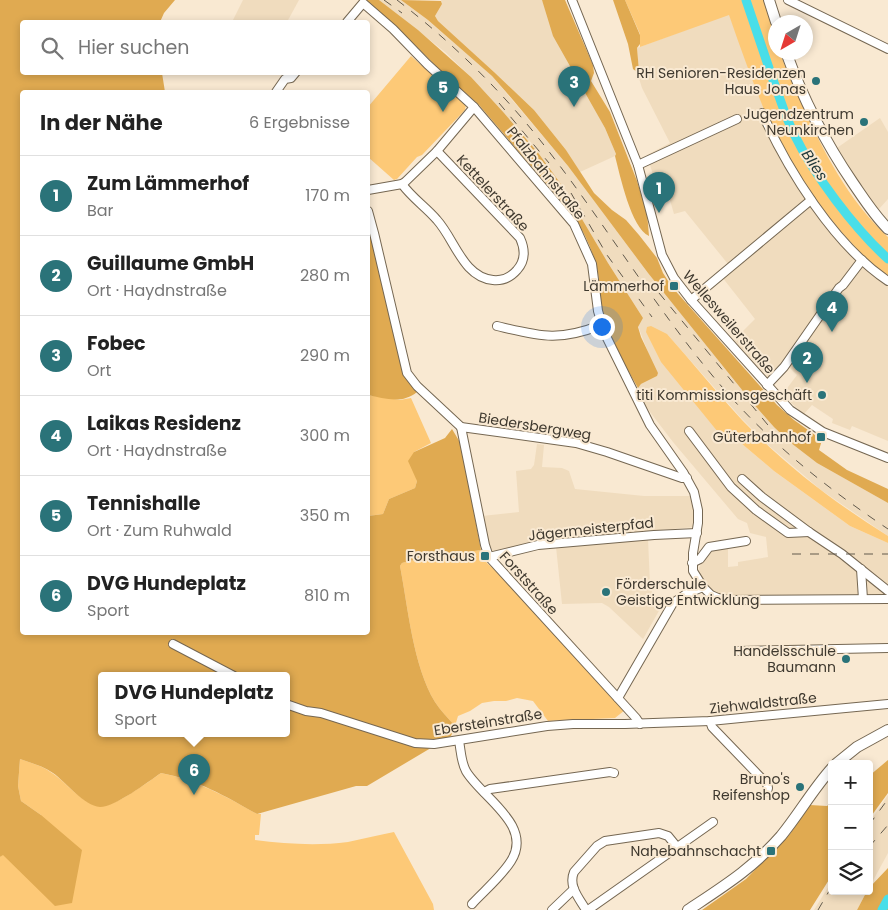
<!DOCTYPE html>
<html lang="de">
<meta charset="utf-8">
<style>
body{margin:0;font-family:Poppins,sans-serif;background:#f2f2f2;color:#222}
.controls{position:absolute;right:15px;bottom:15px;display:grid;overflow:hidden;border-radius:5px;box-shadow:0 2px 8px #0003}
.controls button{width:45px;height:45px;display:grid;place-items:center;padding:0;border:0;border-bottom:1px solid #e0e0e0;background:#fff;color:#222;font:25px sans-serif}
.compass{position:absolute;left:768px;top:15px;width:45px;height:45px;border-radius:50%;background:#fff;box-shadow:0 2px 8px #0003;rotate:219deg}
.you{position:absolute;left:601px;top:326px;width:18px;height:18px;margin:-12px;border:4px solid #fff;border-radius:50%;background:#1a73e8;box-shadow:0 0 0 8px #1a73e833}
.badge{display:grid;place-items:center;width:32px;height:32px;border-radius:50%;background:#2a7379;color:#fff;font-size:16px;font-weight:700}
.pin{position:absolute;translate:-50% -41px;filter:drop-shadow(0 1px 2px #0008)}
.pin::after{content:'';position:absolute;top:26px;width:18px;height:15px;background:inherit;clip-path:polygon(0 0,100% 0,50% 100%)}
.popup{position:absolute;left:98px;top:672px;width:192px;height:65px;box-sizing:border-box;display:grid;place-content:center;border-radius:5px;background:#fff;filter:drop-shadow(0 1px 4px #0005);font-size:16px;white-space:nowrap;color:#767676}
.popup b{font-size:19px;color:#222}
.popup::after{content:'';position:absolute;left:50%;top:100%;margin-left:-10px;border:10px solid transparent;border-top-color:#fff}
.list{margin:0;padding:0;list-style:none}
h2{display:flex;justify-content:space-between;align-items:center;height:65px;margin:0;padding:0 20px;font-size:21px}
h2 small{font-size:16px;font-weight:400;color:#767676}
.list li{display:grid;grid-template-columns:32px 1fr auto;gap:15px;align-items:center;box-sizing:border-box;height:80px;padding:0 20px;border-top:1px solid #e0e0e0}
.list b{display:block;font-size:19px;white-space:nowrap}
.list p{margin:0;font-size:16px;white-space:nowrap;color:#767676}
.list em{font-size:16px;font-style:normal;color:#767676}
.icon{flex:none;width:28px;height:28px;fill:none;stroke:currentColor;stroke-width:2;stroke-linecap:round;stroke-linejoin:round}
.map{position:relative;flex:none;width:888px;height:910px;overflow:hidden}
.search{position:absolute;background:#fff;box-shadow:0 2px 8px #0003;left:20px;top:20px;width:350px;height:55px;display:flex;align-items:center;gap:12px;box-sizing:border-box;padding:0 18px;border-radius:5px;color:#767676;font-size:19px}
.panel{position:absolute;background:#fff;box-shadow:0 2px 8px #0003;left:20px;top:90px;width:350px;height:545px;border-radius:5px}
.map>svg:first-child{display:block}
</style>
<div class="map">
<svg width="888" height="910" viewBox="0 0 888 910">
<rect width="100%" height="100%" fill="#f9e9d2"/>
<g fill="#f0dcbe">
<polygon points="243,0 299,0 287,22 238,22 233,20"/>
<polygon points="379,0 401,0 428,20 492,76 568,166 648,273 791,443 817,463 888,503 888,536 821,490 768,445 742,419 667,334 729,439 735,438 774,471 850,526 888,543 888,590 883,594 728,596 716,594 706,584 700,575 699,568 703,560 711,550 728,546 728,567 738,566 738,562 768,557 766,537 750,533 747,523 738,519 673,442 647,408 638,392 638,388 641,384 657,376 638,326 643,318 608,263 563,187 471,77 445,52"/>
<polygon points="441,0 542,0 583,86 605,128 616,154 615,156 580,172 566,150 534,110 494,72 438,21 435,16 442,4"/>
<polygon points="729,14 766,113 792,163 815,199 864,257 888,276 888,441 852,426 850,430 832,423 833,419 812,405 804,414 782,395 797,375 783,361 768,377 734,340 755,319 722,277 732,269 685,211 674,214 670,200 658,179 654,178 647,155 670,143 642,88 637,72 639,71 637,48"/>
<polygon points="880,118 888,132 888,199 878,210 834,150"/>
<polygon points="537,444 544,445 542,467 562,468 569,471 575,489 644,496 692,496 695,527 582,537 541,542 495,552 490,552 482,516 519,512 516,471 531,469 534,465"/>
<polygon points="648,539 650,585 654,599 660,609 643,639 609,607 602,603 562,604 556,547"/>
<polygon points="888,795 888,853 869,888 869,823"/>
<polygon points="832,881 832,891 867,891 857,910 814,910"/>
</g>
<g fill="#fdc977">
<path d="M625,0h139l11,37 1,15 4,1c6,17 14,33 21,49 22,49 47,98 87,135v39c-15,-9 -27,-23 -39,-36 -34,-37 -64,-83 -84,-128 -13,-32 -25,-65 -36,-97l-89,32v-13z"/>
<polygon points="411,56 466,105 465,110 422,155 417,157 397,179 394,180 368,157 368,107"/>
<path d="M651,326l16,8c25,28 49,58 75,86 43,45 93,83 146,116v7l-38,-17 -76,-55 -39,-33 -6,1 -7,-2 -61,-75 -15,-30 1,-5z"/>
<polygon points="368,395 400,400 411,398 431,443 414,452 417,481 415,488 389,499 383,514 368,516"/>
<path d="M481,550c1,10 7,14 14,20l130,140 -10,8 -67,3 -15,-20 -16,-3 -11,3h-12l-12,2 -12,8 -12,5 -3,10c-7,-8 -15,-16 -20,-24 -22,-36 -27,-95 -35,-136l2,-3 7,-2z"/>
<path d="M20,759c11,4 23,7 32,14 14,9 31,32 48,33 15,1 48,-24 61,-33 36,7 64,23 96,41h4l-2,21h-4v5c31,4 62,6 93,2 15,-3 30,-7 46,-10l39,72 1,6h-434v-53l41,-42 -20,-14 -3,-15z"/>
</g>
<g fill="#e0aa51" fill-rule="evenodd">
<path d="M0,0h175l-11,13 -4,9h-138v50l140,1 3,19h-143v540h346v-116l15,-2 6,-15 26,-11 2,-7 -9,-20 6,-9 31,-14 7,-9 9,15 20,106 -72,11 -7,2 -2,3c8,41 13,100 35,136 5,8 13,16 20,24l-4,10 -84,50h-11l-99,28c-32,-18 -59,-34 -96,-41 -13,9 -46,34 -61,34 -16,-1 -34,-25 -47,-34 -10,-7 -22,-10 -33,-14l-2,27 3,15 20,14 41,35 -10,53 -17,3 -52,-51 -3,2zM101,676h185v58h-185z"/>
<path d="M365,0h14l39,30 53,47 33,36 35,41 24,33 45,76 35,55 -5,9 3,10 17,36 -1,3 -16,8 -3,4c-13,-23 -28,-47 -35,-73 -4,-14 -3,-28 -5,-42 -4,-20 -13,-39 -24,-57l-95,-111 -39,-35 -40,-40z"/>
<polygon points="401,0 441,1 442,4 435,16 438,21 494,72 534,110 566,150 594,193 612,210 626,220 639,235 657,258 663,273 672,287 777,405 794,420 822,440 819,450 847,470 888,489 888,503 817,463 791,443 774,427 751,401 648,273 568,166 513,100 492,76 428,20"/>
<path d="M542,0h23l28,65 1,8 -3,8 19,31 27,69 10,32 2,23c-18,-8 -29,-61 -34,-80l1,-2 -11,-26 -52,-92z"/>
<polygon points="613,0 625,0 640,35 640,44 637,48 639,71 637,72 633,69 628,44"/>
<path d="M368,225l32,137 6,15 11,15c-14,12 -32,7 -49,3z"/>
<polygon points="888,760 888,793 869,819 869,776"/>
<polygon points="832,802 832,875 810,910 702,910 746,879 790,834 810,805 827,806"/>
<polygon points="888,868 888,910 857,910 867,891 869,891 870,887"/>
</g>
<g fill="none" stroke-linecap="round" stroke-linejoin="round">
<g stroke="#49dee9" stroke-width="9">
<path d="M746,0c9,27 18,53 27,80 7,18 12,36 21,54 20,41 60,94 94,125"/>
<polyline points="882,910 888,899"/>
</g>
<g stroke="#756752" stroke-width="10">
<g id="minor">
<polyline points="572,0 638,165 662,255 674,278 691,300 790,410 823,432 888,458"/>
<polyline points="788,0 888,49"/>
<polyline points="347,22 363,3 393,29 427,64 474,107 574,224 592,264 598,311 605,334 650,425 683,472 694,492 698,510 698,523 693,553 693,571 703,587 711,595 718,598 727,600 888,599"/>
<polyline points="276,92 285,79 291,78 296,72"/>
<path d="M762,113c26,57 72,132 126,168"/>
<polyline points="638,165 737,119"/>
<path d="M402,184c10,14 24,23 35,36 18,20 26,57 56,60 10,1 18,-3 24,-10 9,-10 8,-21 3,-32l-83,-87"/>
<polyline points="368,190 402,184 405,182 437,151 474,107"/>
<polyline points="368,211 374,233 407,373 417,386 461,427 576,443 607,452 682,478 687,478"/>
<polyline points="691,300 811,200"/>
<path d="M497,326c43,10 61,16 104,-1"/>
<polyline points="767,385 784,367 839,288 843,285 862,260"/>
<polyline points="461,427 485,545 489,557 636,718 640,724"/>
<polyline points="689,431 731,487 756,510 788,533 809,532"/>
<polyline points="742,479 762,497 809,532 842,554 888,591"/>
<polyline points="489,557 538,545 654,535 697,533"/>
<polyline points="692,563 700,559 709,547 746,541"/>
<polyline points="861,569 863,599"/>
<polyline points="173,644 234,676"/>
<polyline points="739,651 888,648"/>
<polyline points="618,698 673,603 686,594 703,587"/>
<polyline points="286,704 306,711 321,713 415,743 434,744 547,726 573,724 625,724 710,721 888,704"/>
<polyline points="710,721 712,727 767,784 768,788 767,792"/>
<path d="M459,741c2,10 2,21 7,30 15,26 68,54 45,90 -10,16 -27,30 -39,43"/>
<polyline points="484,792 490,789 610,772 614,773"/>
<polyline points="552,910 574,889"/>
<path d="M586,910c-7,-12 -18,-24 -12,-38l23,-26 8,-5 54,-8 9,3 9,11"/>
<polyline points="588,910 713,822"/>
</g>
</g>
<g stroke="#756752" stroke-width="12">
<g id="major">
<polyline points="769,0 776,22"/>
<path d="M786,52c17,47 39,90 67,131 11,16 21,32 35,46"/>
<polyline points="836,764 857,747 888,730"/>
<path d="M688,910c36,-24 64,-41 93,-74 18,-22 32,-47 51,-68"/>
</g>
</g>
<use href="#minor" stroke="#fff" stroke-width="8"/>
<use href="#major" stroke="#fff" stroke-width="10"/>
<g stroke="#625a4d" stroke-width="1" stroke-dasharray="9 9" stroke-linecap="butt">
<polyline points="384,0 402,13"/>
<path d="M397,0c56,43 107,93 150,149 62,80 115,170 182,246 47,53 101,95 159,134"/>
<polyline points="499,103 549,163"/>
<polyline points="571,193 607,255 652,317"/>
<polyline points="659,293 777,436"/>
<polyline points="792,554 888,554"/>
<polyline points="869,825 888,799"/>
<polyline points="869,847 888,825"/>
<polyline points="818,910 832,886"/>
</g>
</g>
<g fill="#2a7379" stroke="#f9e9d2" stroke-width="2">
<circle cx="816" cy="81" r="5"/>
<circle cx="864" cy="122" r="5"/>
<rect x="669" y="281" width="10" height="10" rx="2.5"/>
<circle cx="822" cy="395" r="5"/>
<rect x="816" y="432" width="10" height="10" rx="2.5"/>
<rect x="480" y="551" width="10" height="10" rx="2.5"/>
<circle cx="606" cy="592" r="5"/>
<circle cx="846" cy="659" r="5"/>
<circle cx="800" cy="787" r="5"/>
<rect x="766" y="846" width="10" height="10" rx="2.5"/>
</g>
<g text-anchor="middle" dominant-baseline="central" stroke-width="4" stroke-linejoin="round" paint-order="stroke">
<g font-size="14" fill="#3f392f" stroke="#f9e9d2" text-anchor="end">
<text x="806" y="73">RH Senioren-Residenzen<tspan x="806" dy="16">Haus Jonas</tspan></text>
<text x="854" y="114">Jugendzentrum<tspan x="854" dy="16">Neunkirchen</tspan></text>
<text x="664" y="286">Lämmerhof</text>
<text x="812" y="395">titi Kommissionsgeschäft</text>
<text x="811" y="437">Güterbahnhof</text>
<text x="475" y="556">Forsthaus</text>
<text x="616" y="584" text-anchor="start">Förderschule<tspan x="616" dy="16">Geistige Entwicklung</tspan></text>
<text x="836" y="651">Handelsschule<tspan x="836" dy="16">Baumann</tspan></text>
<text x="790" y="779">Bruno's<tspan x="790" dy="16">Reifenshop</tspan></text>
<text x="761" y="851">Nahebahnschacht</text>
</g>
<g font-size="14" fill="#3f392f" stroke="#f9e9d2">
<text transform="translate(546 173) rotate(51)">Pfalzbahnstraße</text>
<text transform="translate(493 193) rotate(47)">Kettelerstraße</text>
<text transform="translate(729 322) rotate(49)">Wellesweilerstraße</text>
<text transform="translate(535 426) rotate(9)">Biedersbergweg</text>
<text transform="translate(591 529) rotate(-6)">Jägermeisterpfad</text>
<text transform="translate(529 583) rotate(48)">Forststraße</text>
<text transform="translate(763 703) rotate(-6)">Ziehwaldstraße</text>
<text transform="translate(488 722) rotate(-9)">Ebersteinstraße</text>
</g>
<g font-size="15" font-style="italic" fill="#1c3436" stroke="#f9e9d2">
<text transform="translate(815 165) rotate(56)">Blies</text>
</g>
</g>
</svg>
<div class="controls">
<button>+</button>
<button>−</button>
<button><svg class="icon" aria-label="layers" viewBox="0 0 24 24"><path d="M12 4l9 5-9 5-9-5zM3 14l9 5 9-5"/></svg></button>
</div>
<svg class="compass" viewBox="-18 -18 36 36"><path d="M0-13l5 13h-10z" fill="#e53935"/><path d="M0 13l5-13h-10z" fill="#767676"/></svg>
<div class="you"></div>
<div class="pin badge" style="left:659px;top:213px">1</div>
<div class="pin badge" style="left:807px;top:383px">2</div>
<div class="pin badge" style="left:574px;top:107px">3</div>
<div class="pin badge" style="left:832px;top:332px">4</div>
<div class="pin badge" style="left:443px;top:112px">5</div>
<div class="pin badge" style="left:194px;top:795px">6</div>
<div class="popup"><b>DVG Hundeplatz</b>Sport</div>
<div class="search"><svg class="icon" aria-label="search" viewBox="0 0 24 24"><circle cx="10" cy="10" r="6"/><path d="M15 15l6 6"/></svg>Hier suchen</div>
<section class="panel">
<h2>In der Nähe<small>6 Ergebnisse</small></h2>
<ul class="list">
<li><span class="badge">1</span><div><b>Zum Lämmerhof</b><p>Bar</p></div><em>170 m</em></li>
<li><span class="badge">2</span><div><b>Guillaume GmbH</b><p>Ort · Haydnstraße</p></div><em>280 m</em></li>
<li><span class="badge">3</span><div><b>Fobec</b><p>Ort</p></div><em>290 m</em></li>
<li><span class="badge">4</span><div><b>Laikas Residenz</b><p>Ort · Haydnstraße</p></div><em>300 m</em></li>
<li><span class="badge">5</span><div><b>Tennishalle</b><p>Ort · Zum Ruhwald</p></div><em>350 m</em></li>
<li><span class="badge">6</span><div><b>DVG Hundeplatz</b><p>Sport</p></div><em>810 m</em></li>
</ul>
</section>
</div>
